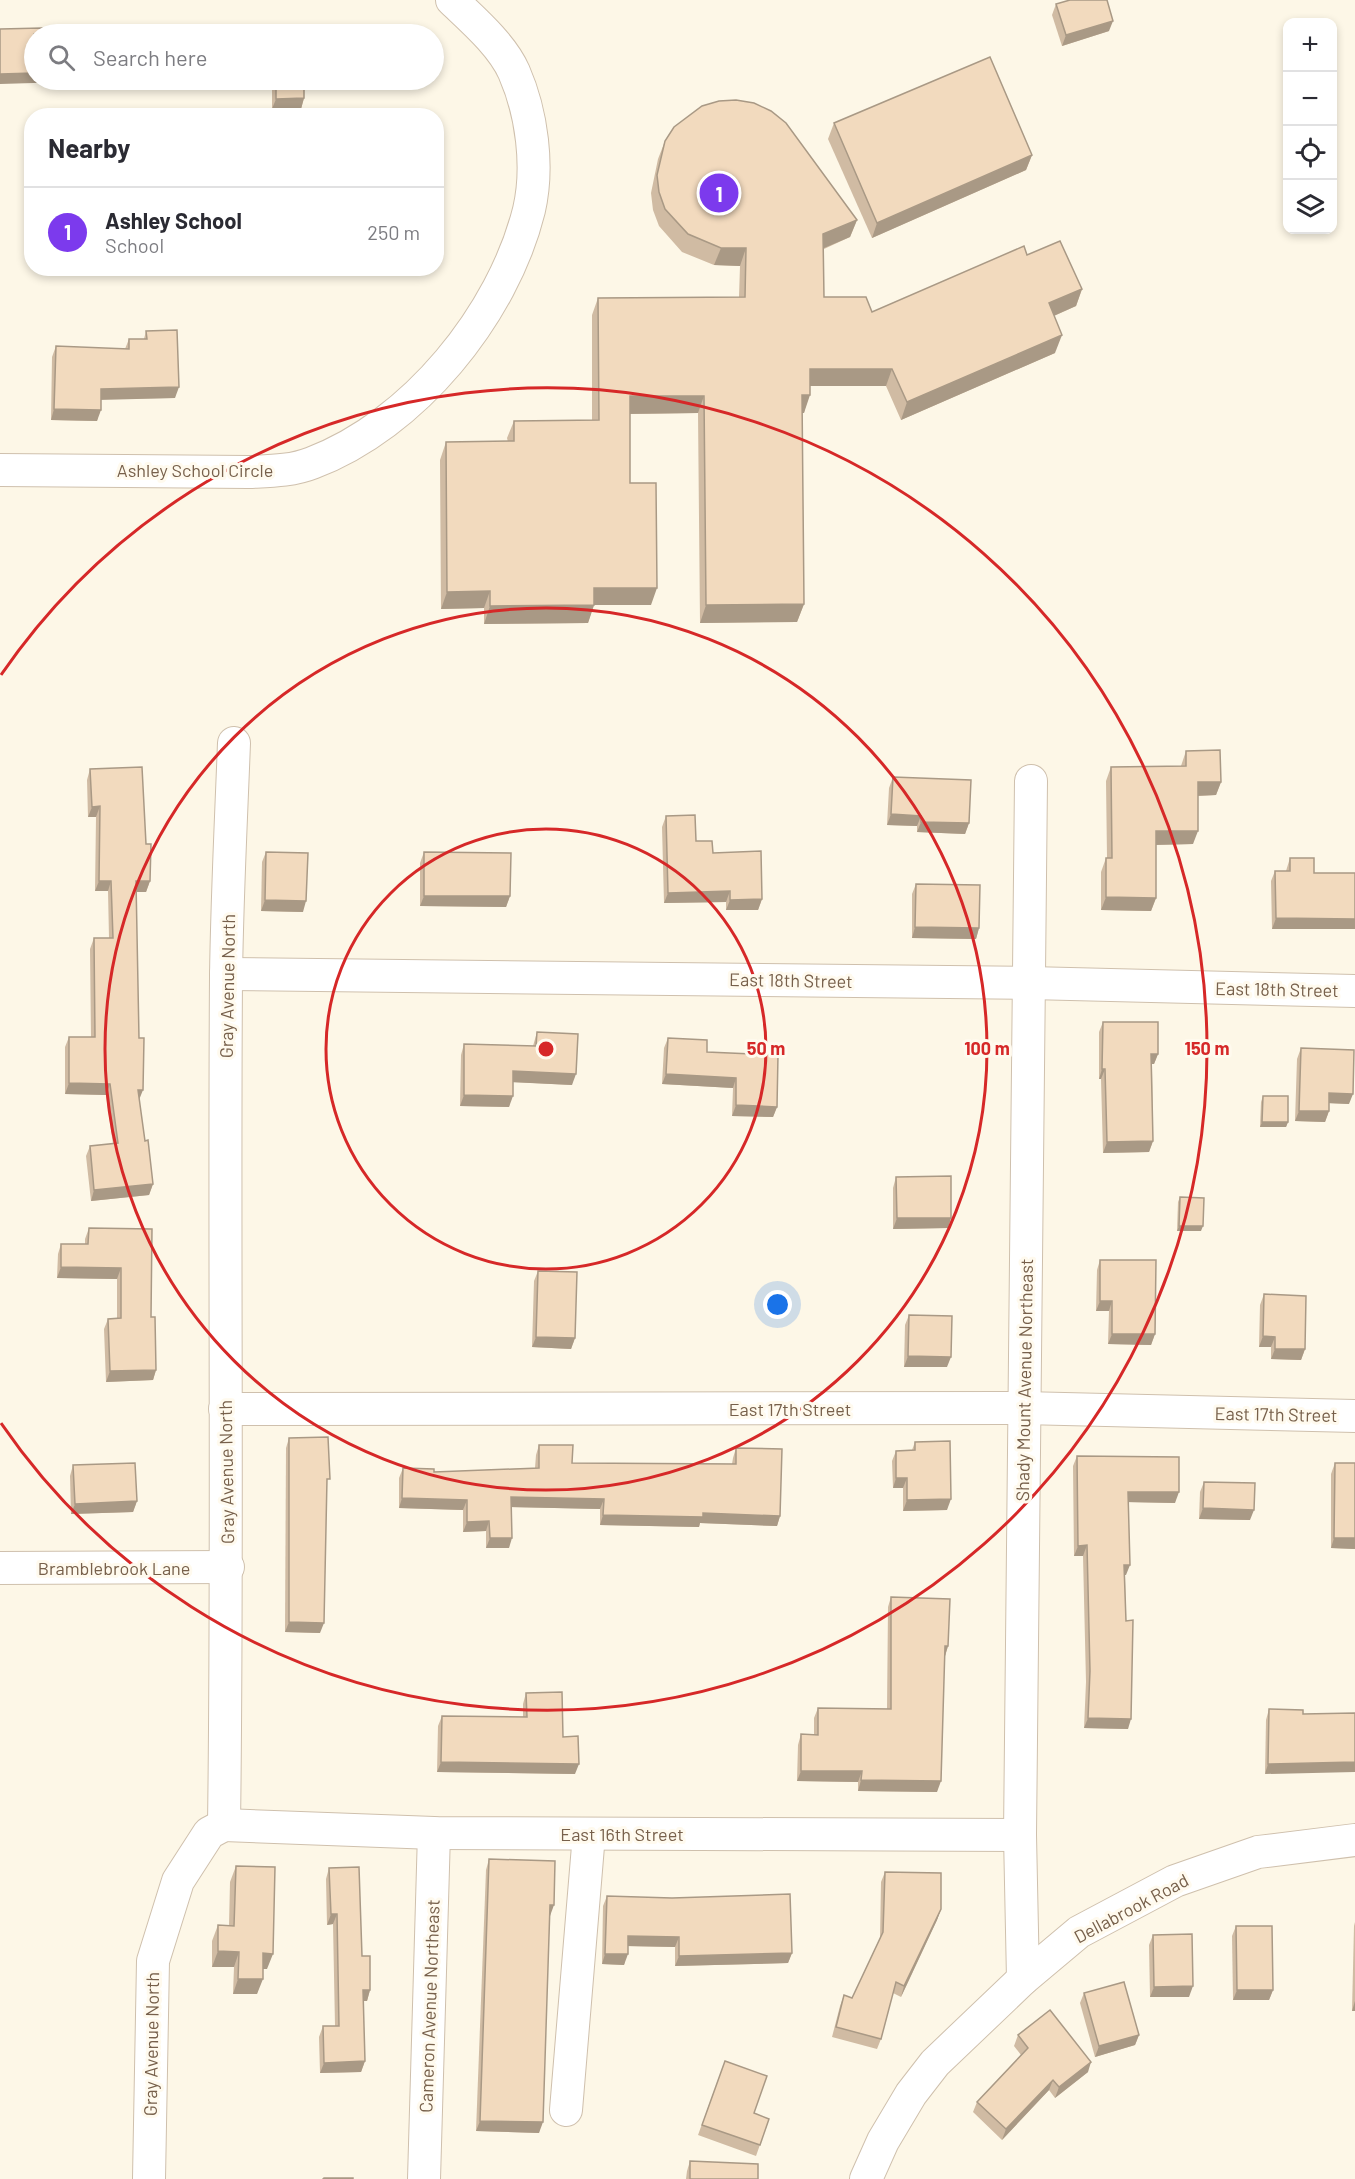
<!DOCTYPE html>
<meta charset="utf-8">
<style>
body{margin:0;font-family:Barlow,sans-serif;background:#f2f2f3;color:#2b2b33}
.controls{position:absolute;right:18px;top:18px;display:grid;overflow:hidden;border-radius:12px;box-shadow:0 3px 9px #0003}
.controls button{width:54px;height:54px;display:grid;place-items:center;padding:0;border:0;border-bottom:2px solid #e1e1e2;background:#fff;color:#2b2b33;font:30px sans-serif}
.you{position:absolute;left:778px;top:1305px;width:21px;height:21px;margin:-15px;border:4px solid #fff;border-radius:50%;background:#1a73e8;box-shadow:0 0 0 9px #1a73e833}
.badge{display:grid;place-items:center;width:39px;height:39px;border-radius:50%;background:#7c3aed;color:#fff;font-size:20px;font-weight:700}
.pin{position:absolute;translate:-50% -50%;border:3px solid #fff;box-shadow:0 2px 6px #0006}
.list{margin:0;padding:0;list-style:none}
h2{display:flex;justify-content:space-between;align-items:center;height:78px;margin:0;padding:0 24px;font-size:26px}
h2 small{font-size:20px;font-weight:400;color:#7c7c81}
.list li{display:grid;grid-template-columns:39px 1fr auto;gap:18px;align-items:center;box-sizing:border-box;height:90px;padding:0 24px;border-top:2px solid #e1e1e2}
.list b{display:block;font-size:22px;white-space:nowrap}
.list p{margin:0;font-size:20px;white-space:nowrap;color:#7c7c81}
.list em{font-size:20px;font-style:normal;color:#7c7c81}
.icon{flex:none;width:33px;height:33px;fill:none;stroke:currentColor;stroke-width:2;stroke-linecap:round;stroke-linejoin:round}
.map{position:relative;flex:none;width:1355px;height:2179px;overflow:hidden}
.search{position:absolute;background:#fff;box-shadow:0 3px 9px #0003;left:24px;top:24px;width:420px;height:66px;display:flex;align-items:center;gap:15px;box-sizing:border-box;padding:0 21px;border-radius:33px;color:#7c7c81;font-size:22px}
.panel{position:absolute;background:#fff;box-shadow:0 3px 9px #0003;left:24px;top:108px;width:420px;height:168px;border-radius:24px}
.map>svg:first-child{display:block}
</style>
<div class="map">
<svg width="1355" height="2179" viewBox="0 0 1355 2179">
<rect width="100%" height="100%" fill="#fdf7e7"/>
<g fill="none" stroke-linecap="round" stroke-linejoin="round">
<g stroke="#cfc0ad" stroke-width="34">
<g id="minor">
<path d="M0,470l249,2c21,-1 43,-1 63,-9 101,-38 191,-148 217,-253 10,-43 3,-97 -15,-138 -12,-27 -41,-52 -62,-72"/>
<polyline points="226,974 1030,983 1355,991"/>
<polyline points="225,1409 1023,1408 1355,1416"/>
<polyline points="0,1568 228,1567"/>
<path d="M224,1825c4,-283 0,-565 2,-848 1,-78 5,-156 8,-234"/>
<polyline points="224,1825 434,1833 1020,1835"/>
<polyline points="1023,1979 1020,1835 1031,781"/>
<polyline points="566,2110 589,1834"/>
<polyline points="149,2179 153,1961 178,1881 209,1833 224,1825"/>
<polyline points="424,2179 434,1833"/>
<polyline points="866,2179 883,2141 911,2094 935,2063 1023,1979 1079,1932 1175,1881 1258,1852 1355,1840"/>
</g>
</g>
<use href="#minor" stroke="#fff" stroke-width="32"/>
</g>
<g fill="#d0bba3">
<polygon points="1056,4 1109,31 1062,46 1052,15"/>
<polygon points="272,80 304,80 304,98 301,109 272,109"/>
<polygon points="834,123 1032,155 1026,170 872,238 828,139"/>
<polygon points="665,141 857,220 850,237 824,249 824,297 872,312 1027,255 1082,289 1076,306 1054,316 1055,353 901,420 886,386 810,386 804,413 802,413 804,604 797,622 700,623 698,413 630,414 630,483 651,605 594,605 588,623 484,624 484,608 441,609 440,460 446,442 508,442 507,438 514,421 592,420 592,315 598,298 739,297 740,266 714,265 682,252 659,226 653,210 651,193 658,159"/>
<polygon points="146,331 175,398 101,399 97,421 51,420 52,357 56,346 125,349 129,339 144,339"/>
<polygon points="1186,751 1221,782 1216,795 1198,796 1193,844 1156,845 1156,898 1151,911 1101,910 1101,872 1106,858 1107,858 1106,781 1111,767 1181,766"/>
<polygon points="90,769 146,844 150,881 146,892 136,892 139,1099 145,1141 153,1184 149,1195 91,1201 86,1156 90,1146 113,1144 106,1095 65,1094 65,1047 69,1037 91,1037 90,949 94,938 109,938 108,891 95,891 96,817 88,817 87,780"/>
<polygon points="893,777 969,823 965,834 917,832 917,826 887,825 889,788"/>
<polygon points="666,816 696,841 713,853 762,899 758,910 726,910 726,902 664,903 662,827"/>
<polygon points="266,852 303,912 261,911 262,862"/>
<polygon points="424,852 510,896 506,907 420,906 420,863"/>
<polygon points="1290,858 1314,873 1355,873 1355,929 1272,929 1271,881 1275,871 1286,871"/>
<polygon points="916,884 979,928 976,939 912,938 912,894"/>
<polygon points="1103,1022 1158,1054 1154,1064 1152,1064 1153,1141 1149,1152 1103,1153 1101,1079 1099,1079 1099,1032"/>
<polygon points="537,1032 572,1085 513,1082 509,1107 460,1106 461,1055 464,1044 533,1046"/>
<polygon points="668,1038 707,1052 777,1107 773,1117 732,1116 733,1088 662,1084 664,1048"/>
<polygon points="1301,1048 1349,1104 1329,1103 1329,1111 1325,1122 1295,1121 1297,1059"/>
<polygon points="1263,1096 1288,1122 1286,1127 1260,1127 1261,1102"/>
<polygon points="896,1177 951,1218 948,1228 893,1229 893,1188"/>
<polygon points="1180,1197 1201,1231 1177,1231 1178,1202"/>
<polygon points="89,1228 152,1229 151,1317 156,1370 153,1380 106,1382 104,1329 108,1319 117,1318 117,1279 57,1278 58,1254 61,1244 85,1244 85,1239"/>
<polygon points="1100,1260 1155,1334 1151,1345 1108,1344 1109,1311 1096,1311 1097,1270"/>
<polygon points="538,1271 575,1338 571,1349 532,1347 534,1281"/>
<polygon points="1264,1294 1305,1349 1301,1360 1271,1359 1271,1347 1259,1347 1260,1305"/>
<polygon points="909,1315 947,1367 904,1367 905,1325"/>
<polygon points="289,1438 320,1633 285,1632 286,1448"/>
<polygon points="915,1442 947,1510 903,1511 903,1488 893,1488 892,1461 896,1451 912,1450"/>
<polygon points="539,1445 572,1463 732,1464 733,1458 736,1448 780,1516 777,1526 700,1523 699,1527 600,1525 600,1509 511,1507 509,1548 486,1548 486,1531 463,1532 463,1510 399,1508 399,1478 403,1468 434,1472 535,1468 536,1455"/>
<polygon points="1077,1456 1175,1503 1128,1502 1126,1575 1125,1575 1128,1729 1084,1728 1086,1682 1083,1556 1074,1556 1073,1466"/>
<polygon points="1335,1463 1355,1549 1331,1548 1331,1474"/>
<polygon points="73,1465 137,1501 133,1512 71,1514 70,1476"/>
<polygon points="1204,1482 1250,1520 1199,1519 1200,1492"/>
<polygon points="891,1597 948,1646 945,1656 937,1792 858,1791 858,1782 797,1781 798,1745 801,1734 814,1735 814,1718 818,1708 887,1709 888,1607"/>
<polygon points="526,1693 563,1737 575,1774 437,1772 438,1726 442,1716 523,1717 523,1704"/>
<polygon points="1269,1709 1303,1714 1265,1774 1266,1720"/>
<polygon points="489,1859 550,1916 539,2133 476,2131 486,1870"/>
<polygon points="236,1866 267,1969 263,1969 257,1994 233,1994 234,1967 212,1967 212,1941 218,1925 229,1926 230,1882"/>
<polygon points="329,1868 362,1956 370,1990 367,2001 363,2001 365,2061 361,2072 320,2073 319,2037 323,2026 335,2026 333,1924 327,1925 326,1879"/>
<polygon points="885,1872 941,1909 937,1920 901,1997 893,1993 881,2039 877,2049 832,2037 840,2006 844,1995 852,1998 880,1940 881,1882"/>
<polygon points="607,1896 792,1953 788,1963 675,1966 675,1947 628,1946 624,1965 602,1964 603,1906"/>
<polygon points="1355,1922 1355,2011 1352,2011 1354,1926"/>
<polygon points="1236,1926 1273,1990 1269,2000 1233,2000 1232,1936"/>
<polygon points="1153,1935 1189,1997 1150,1997 1149,1945"/>
<polygon points="1084,1993 1139,2035 1135,2045 1095,2057 1080,2003"/>
<polygon points="1018,2035 1088,2072 1055,2098 1049,2090 1002,2140 973,2112 977,2102 1021,2055 1014,2046"/>
<polygon points="725,2061 754,2113 769,2119 756,2156 698,2135"/>
<polygon points="690,2161 758,2179 686,2179 687,2171"/>
</g>
<g fill="#a99985">
<polygon points="1113,21 1109,31 1062,46 1066,35"/>
<polygon points="34,73 34,80 164,80 163,84 100,81 0,84 0,74"/>
<polygon points="304,98 301,109 272,109 276,99"/>
<polygon points="1032,155 1026,170 872,238 877,223"/>
<polygon points="857,220 850,237 817,251 823,234"/>
<polygon points="721,248 746,248 740,266 714,265"/>
<polygon points="1082,289 1076,306 1042,321 1049,303"/>
<polygon points="1062,335 1055,353 901,420 907,402"/>
<polygon points="810,369 892,369 886,386 803,386"/>
<polygon points="179,387 175,398 98,400 101,389"/>
<polygon points="802,395 810,395 804,413 796,413"/>
<polygon points="630,396 704,396 698,413 624,414"/>
<polygon points="54,409 101,410 97,421 51,420"/>
<polygon points="594,588 657,588 651,605 594,605 588,623 484,624 490,606"/>
<polygon points="490,591 484,608 441,609 447,592"/>
<polygon points="804,604 797,622 700,623 706,605"/>
<polygon points="1198,782 1221,782 1216,795 1193,796"/>
<polygon points="100,806 96,817 88,817 92,807"/>
<polygon points="891,814 921,816 917,826 887,825"/>
<polygon points="921,822 969,823 965,834 917,832"/>
<polygon points="1156,831 1198,831 1193,844 1151,845"/>
<polygon points="99,881 111,881 108,891 95,891"/>
<polygon points="136,881 150,881 146,892 132,892"/>
<polygon points="730,891 726,902 664,903 668,893"/>
<polygon points="424,896 510,896 506,907 420,906"/>
<polygon points="1106,897 1156,898 1151,911 1101,910"/>
<polygon points="762,899 758,910 726,910 730,900"/>
<polygon points="265,900 306,901 303,912 261,911"/>
<polygon points="1276,918 1355,919 1355,929 1272,929"/>
<polygon points="915,927 979,928 976,939 912,938"/>
<polygon points="1151,1054 1158,1054 1154,1064 1148,1064"/>
<polygon points="1102,1069 1105,1069 1101,1079 1099,1079"/>
<polygon points="513,1071 576,1074 572,1085 509,1082"/>
<polygon points="666,1074 736,1078 733,1088 662,1084"/>
<polygon points="69,1083 110,1084 106,1095 65,1094"/>
<polygon points="138,1090 143,1090 139,1100"/>
<polygon points="1329,1093 1353,1094 1349,1104 1325,1103"/>
<polygon points="464,1095 513,1096 509,1107 460,1106"/>
<polygon points="736,1105 777,1107 773,1117 732,1116"/>
<polygon points="1299,1111 1329,1111 1325,1122 1295,1121"/>
<polygon points="1262,1122 1288,1122 1286,1127 1260,1127"/>
<polygon points="1153,1141 1149,1152 1103,1153 1107,1142"/>
<polygon points="153,1184 149,1195 91,1201 94,1190"/>
<polygon points="897,1218 951,1218 948,1228 893,1229"/>
<polygon points="1179,1226 1203,1226 1201,1231 1177,1231"/>
<polygon points="61,1267 121,1268 117,1279 57,1278"/>
<polygon points="1100,1301 1112,1301 1109,1311 1096,1311"/>
<polygon points="1112,1334 1155,1334 1151,1345 1108,1344"/>
<polygon points="1263,1336 1275,1337 1271,1347 1259,1347"/>
<polygon points="536,1337 575,1338 571,1349 532,1347"/>
<polygon points="1275,1349 1305,1349 1301,1360 1271,1359"/>
<polygon points="908,1356 951,1357 947,1367 904,1367"/>
<polygon points="156,1370 153,1380 106,1382 110,1371"/>
<polygon points="896,1478 907,1478 903,1488 893,1488"/>
<polygon points="1128,1492 1179,1492 1175,1503 1124,1502"/>
<polygon points="511,1497 604,1499 600,1509 507,1507"/>
<polygon points="402,1498 467,1500 463,1510 399,1508"/>
<polygon points="951,1499 947,1510 903,1511 907,1500"/>
<polygon points="137,1501 133,1512 71,1514 75,1504"/>
<polygon points="1203,1508 1254,1510 1250,1520 1199,1519"/>
<polygon points="703,1513 780,1516 777,1526 700,1523 699,1527 600,1525 603,1515"/>
<polygon points="489,1521 486,1531 463,1532 467,1522"/>
<polygon points="490,1538 512,1538 509,1548 486,1548"/>
<polygon points="1334,1538 1355,1538 1355,1549 1331,1548"/>
<polygon points="1087,1545 1083,1556 1074,1556 1078,1546"/>
<polygon points="1124,1565 1130,1565 1126,1575 1120,1575"/>
<polygon points="289,1622 324,1623 320,1633 285,1632"/>
<polygon points="945,1646 948,1646 945,1656"/>
<polygon points="1088,1718 1131,1719 1128,1729 1084,1728"/>
<polygon points="441,1762 579,1764 575,1774 437,1772"/>
<polygon points="1355,1762 1355,1772 1265,1774 1268,1764"/>
<polygon points="801,1771 862,1771 858,1782 797,1781"/>
<polygon points="861,1780 941,1781 937,1792 858,1791"/>
<polygon points="550,1905 554,1905 550,1916 546,1916"/>
<polygon points="941,1909 937,1920 901,1997 904,1986"/>
<polygon points="331,1914 337,1914 333,1924 327,1925"/>
<polygon points="628,1936 679,1937 675,1947 625,1946"/>
<polygon points="218,1951 239,1952 234,1967 212,1967"/>
<polygon points="263,1953 273,1954 267,1969 257,1969"/>
<polygon points="792,1953 788,1963 675,1966 679,1956"/>
<polygon points="605,1954 628,1954 624,1965 602,1964"/>
<polygon points="238,1979 263,1979 257,1994 233,1994"/>
<polygon points="1193,1986 1189,1997 1150,1997 1154,1987"/>
<polygon points="363,1990 370,1990 367,2001 359,2001"/>
<polygon points="1237,1990 1273,1990 1269,2000 1233,2000"/>
<polygon points="1355,2001 1355,2011 1352,2011"/>
<polygon points="1139,2035 1135,2045 1095,2057 1099,2046"/>
<polygon points="365,2061 361,2072 320,2073 324,2063"/>
<polygon points="1091,2062 1088,2072 1055,2098 1059,2087"/>
<polygon points="1053,2080 1049,2090 1002,2140 1006,2129"/>
<polygon points="480,2121 543,2122 539,2133 476,2131"/>
</g>
<g fill="#f2dabe" stroke="#a99985" stroke-width="1.5">
<polygon points="1070,0 1107,0 1113,21 1066,35 1056,4"/>
<polygon points="303,27 303,34 34,34 34,73 0,74 0,29 42,28 42,34 127,29 168,30 168,33"/>
<polygon points="990,57 1032,155 877,223 834,123"/>
<polygon points="276,80 304,80 304,98 276,99"/>
<polygon points="736,100 754,103 771,111 786,123 857,220 823,234 824,297 866,297 872,312 1024,246 1027,255 1060,241 1082,289 1049,303 1062,335 907,402 892,369 810,369 810,395 802,395 804,604 706,605 704,396 630,396 630,483 656,483 657,588 594,588 594,605 490,606 490,591 447,592 446,442 514,441 514,421 599,420 598,298 745,297 746,248 721,248 688,234 665,209 659,192 657,175 665,141 674,127 702,106 719,101"/>
<polygon points="177,330 179,387 101,389 101,410 54,409 56,346 129,349 129,339 147,339 146,331"/>
<polygon points="1220,750 1221,782 1198,782 1198,831 1156,831 1156,898 1106,897 1106,858 1112,858 1111,767 1186,766 1186,751"/>
<polygon points="142,767 146,844 151,844 150,881 136,881 139,1038 144,1038 143,1090 138,1090 145,1141 148,1140 153,1184 94,1190 90,1146 118,1143 110,1084 69,1083 69,1037 95,1037 94,938 113,938 111,881 99,881 100,806 92,807 90,769"/>
<polygon points="893,777 971,780 969,823 921,822 921,816 891,814"/>
<polygon points="695,815 696,841 712,841 713,853 761,851 762,899 730,900 730,891 668,893 666,816"/>
<polygon points="266,852 308,853 306,901 265,900"/>
<polygon points="424,852 511,853 510,896 424,896"/>
<polygon points="1290,858 1314,858 1314,873 1355,873 1355,919 1276,918 1275,871 1290,871"/>
<polygon points="916,884 980,885 979,928 915,927"/>
<polygon points="1103,1022 1158,1022 1158,1054 1151,1054 1153,1141 1107,1142 1105,1069 1102,1069"/>
<polygon points="537,1032 578,1034 576,1074 513,1071 513,1096 464,1095 464,1044 536,1046"/>
<polygon points="668,1038 707,1040 707,1052 778,1055 777,1107 736,1105 736,1078 666,1074"/>
<polygon points="1301,1048 1354,1050 1353,1094 1329,1093 1329,1111 1299,1111"/>
<polygon points="1263,1096 1288,1096 1288,1122 1262,1122"/>
<polygon points="951,1176 951,1218 897,1218 896,1177"/>
<polygon points="1180,1197 1204,1198 1203,1226 1179,1226"/>
<polygon points="89,1228 152,1229 151,1317 155,1317 156,1370 110,1371 108,1319 121,1318 121,1268 61,1267 61,1244 88,1244"/>
<polygon points="1100,1260 1156,1260 1155,1334 1112,1334 1112,1301 1100,1301"/>
<polygon points="538,1271 577,1272 575,1338 536,1337"/>
<polygon points="1264,1294 1306,1296 1305,1349 1275,1349 1275,1337 1263,1336"/>
<polygon points="909,1315 952,1316 951,1357 908,1356"/>
<polygon points="328,1437 330,1479 327,1479 324,1623 289,1622 289,1438"/>
<polygon points="950,1441 951,1499 907,1500 907,1478 896,1478 896,1451 915,1450 915,1442"/>
<polygon points="539,1445 573,1445 572,1463 736,1464 736,1448 782,1449 780,1516 703,1513 703,1517 603,1515 604,1499 511,1497 512,1538 490,1538 489,1521 467,1522 467,1500 402,1498 403,1468 434,1469 434,1472 539,1468"/>
<polygon points="1077,1456 1179,1457 1179,1492 1128,1492 1130,1565 1124,1565 1126,1621 1133,1620 1131,1719 1088,1718 1090,1671 1087,1545 1078,1546"/>
<polygon points="135,1463 137,1501 75,1504 73,1465"/>
<polygon points="1335,1463 1355,1463 1355,1538 1334,1538"/>
<polygon points="1204,1482 1255,1483 1254,1510 1203,1508"/>
<polygon points="891,1597 950,1599 948,1646 945,1646 941,1781 861,1780 862,1771 801,1771 801,1734 818,1735 818,1708 891,1709"/>
<polygon points="562,1692 563,1737 578,1736 579,1764 441,1762 442,1716 527,1717 526,1693"/>
<polygon points="1269,1709 1303,1710 1303,1714 1355,1713 1355,1762 1268,1764"/>
<polygon points="489,1859 555,1861 554,1905 550,1905 543,2122 480,2121"/>
<polygon points="236,1866 275,1867 273,1954 263,1953 263,1979 238,1979 239,1952 218,1951 218,1925 234,1926"/>
<polygon points="359,1867 362,1956 370,1956 370,1990 363,1990 365,2061 324,2063 323,2026 339,2026 337,1914 331,1914 329,1868"/>
<polygon points="885,1872 941,1873 941,1909 904,1986 896,1982 881,2039 836,2027 844,1995 852,1998 883,1932"/>
<polygon points="790,1894 792,1953 679,1956 679,1937 628,1936 628,1954 605,1954 607,1896 672,1898"/>
<polygon points="1236,1926 1272,1926 1273,1990 1237,1990"/>
<polygon points="1192,1934 1193,1986 1154,1987 1153,1935"/>
<polygon points="1124,1982 1139,2035 1099,2046 1084,1993"/>
<polygon points="1050,2010 1091,2062 1059,2087 1053,2080 1006,2129 977,2102 1028,2048 1018,2035"/>
<polygon points="725,2061 767,2076 754,2113 769,2119 760,2145 702,2125"/>
<polygon points="690,2161 758,2164 758,2179 690,2179"/>
<polygon points="324,2178 353,2178 353,2179 323,2179"/>
</g>
<g fill="none" stroke="#d62828" stroke-width="3">
<circle cx="546" cy="1049" r="220"/>
<circle cx="546" cy="1049" r="441"/>
<path d="M1 675A661 661 0 1 1 1 1423"/>
</g>
<g text-anchor="middle" dominant-baseline="central" stroke-width="6" stroke-linejoin="round" paint-order="stroke">
<g font-size="18" fill="#77604b" stroke="#fffaee">
<text x="195" y="470">Ashley School Circle</text>
<text transform="translate(791 980) rotate(1)">East 18th Street</text>
<text transform="translate(227 986) rotate(-89)">Gray Avenue North</text>
<text transform="translate(1277 989) rotate(1)">East 18th Street</text>
<text transform="translate(1024 1380) rotate(-89)">Shady Mount Avenue Northeast</text>
<text x="790" y="1409">East 17th Street</text>
<text transform="translate(1276 1414) rotate(1)">East 17th Street</text>
<text transform="translate(226 1472) rotate(-91)">Gray Avenue North</text>
<text x="114" y="1568">Bramblebrook Lane</text>
<text x="622" y="1834">East 16th Street</text>
<text transform="translate(1131 1908) rotate(-28)">Dellabrook Road</text>
<text transform="translate(429 2006) rotate(-88)">Cameron Avenue Northeast</text>
<text transform="translate(151 2044) rotate(-89)">Gray Avenue North</text>
</g>
</g>
<circle cx="546" cy="1049" r="9" fill="#d62828" stroke="#fffaee" stroke-width="3"/>
<g font-size="18" text-anchor="middle" font-weight="bold" fill="#d62828" stroke="#fffaee" stroke-width="6" stroke-linejoin="round" paint-order="stroke">
<text x="766" y="1055">50 m</text>
<text x="987" y="1055">100 m</text>
<text x="1207" y="1055">150 m</text>
</g>
</svg>
<div class="controls">
<button>+</button>
<button>−</button>
<button><svg class="icon" aria-label="locate" viewBox="0 0 24 24"><circle cx="12" cy="12" r="6"/><path d="M12 2v4M12 18v4M2 12h4M18 12h4"/></svg></button>
<button><svg class="icon" aria-label="layers" viewBox="0 0 24 24"><path d="M12 4l9 5-9 5-9-5zM3 14l9 5 9-5"/></svg></button>
</div>
<div class="you"></div>
<div class="pin badge" style="left:719px;top:193px">1</div>
<div class="search"><svg class="icon" aria-label="search" viewBox="0 0 24 24"><circle cx="10" cy="10" r="6"/><path d="M15 15l6 6"/></svg>Search here</div>
<section class="panel">
<h2>Nearby<small></small></h2>
<ul class="list">
<li><span class="badge">1</span><div><b>Ashley School</b><p>School</p></div><em>250 m</em></li>
</ul>
</section>
</div>
